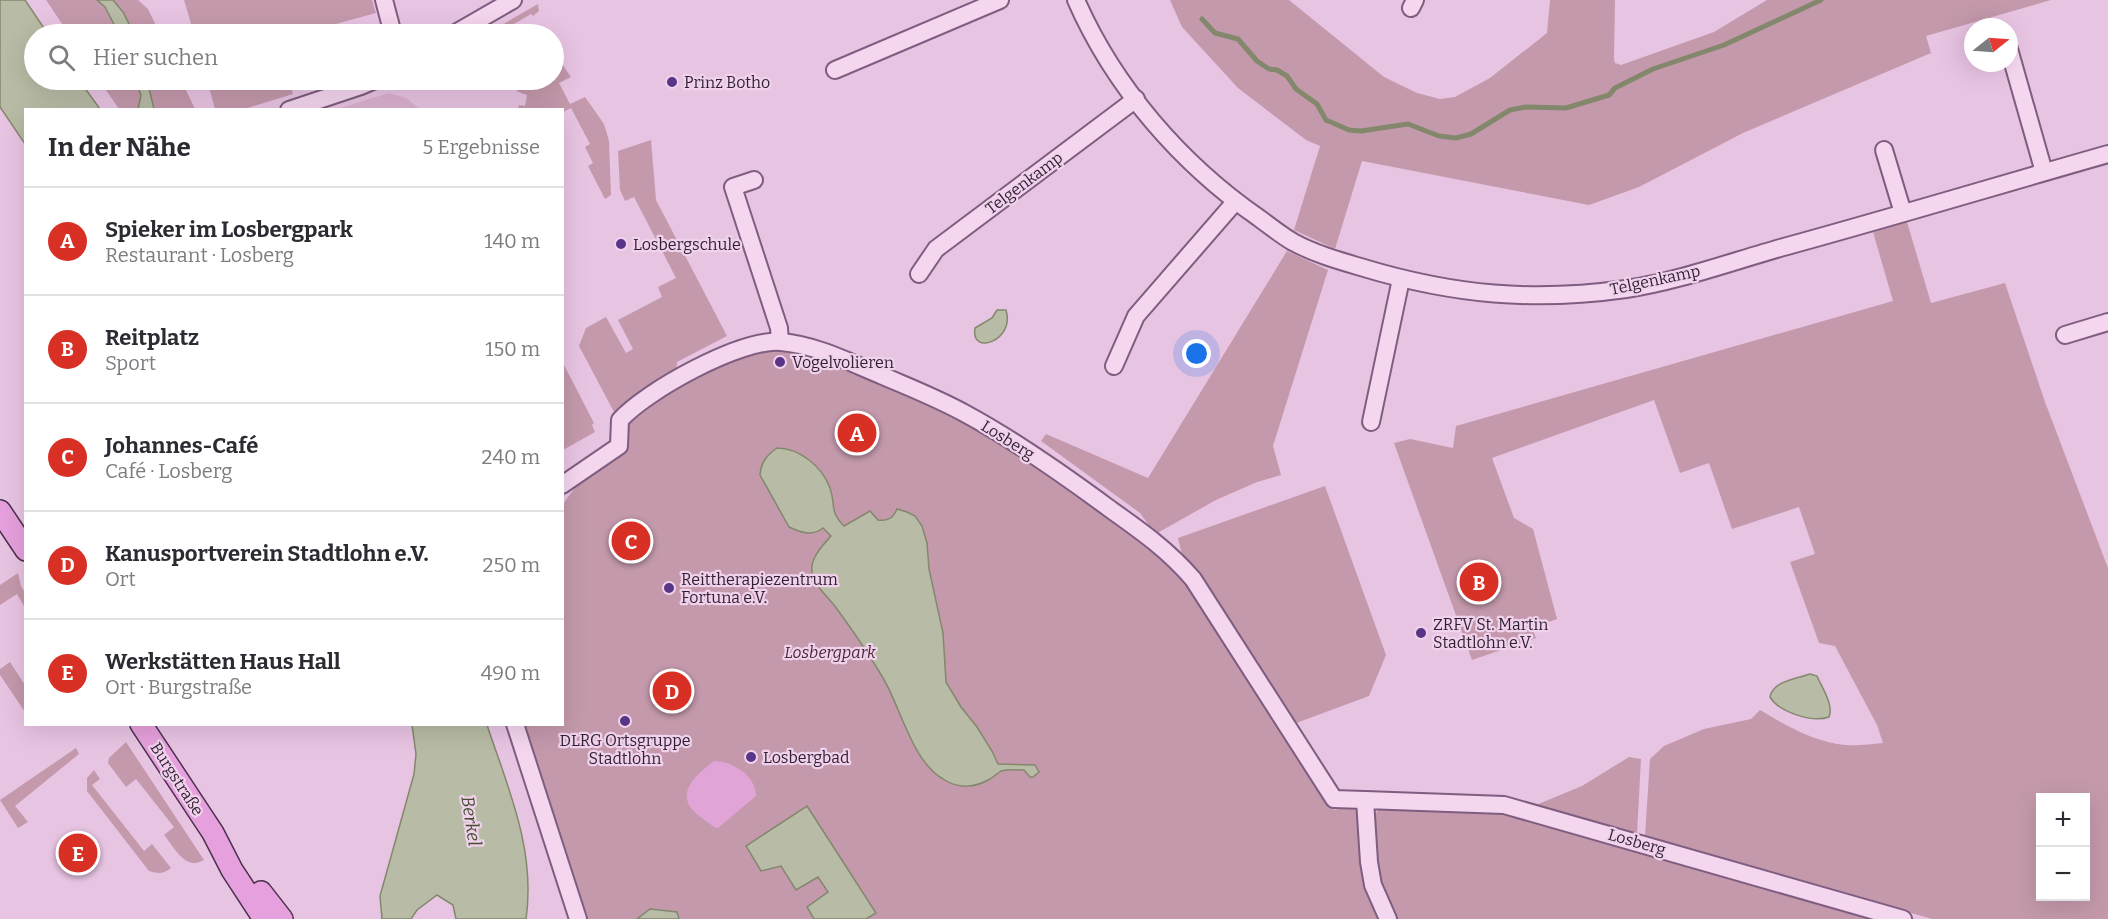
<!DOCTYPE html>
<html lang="de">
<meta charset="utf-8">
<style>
body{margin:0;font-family:Bitter,serif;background:#f2f2f3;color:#2b2b33}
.controls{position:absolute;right:18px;bottom:18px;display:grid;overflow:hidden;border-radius:0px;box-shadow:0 6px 24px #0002}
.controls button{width:54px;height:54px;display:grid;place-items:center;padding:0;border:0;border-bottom:2px solid #e1e1e2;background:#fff;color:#2b2b33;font:30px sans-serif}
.compass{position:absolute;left:1964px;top:18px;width:54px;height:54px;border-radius:50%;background:#fff;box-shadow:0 6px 24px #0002;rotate:73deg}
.you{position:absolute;left:1197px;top:354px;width:21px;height:21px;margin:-15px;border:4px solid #fff;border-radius:50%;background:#1a73e8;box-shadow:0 0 0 9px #1a73e833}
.badge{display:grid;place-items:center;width:39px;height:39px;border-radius:50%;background:#d93025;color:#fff;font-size:20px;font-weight:700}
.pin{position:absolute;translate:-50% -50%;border:3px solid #fff;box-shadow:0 2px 6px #0006}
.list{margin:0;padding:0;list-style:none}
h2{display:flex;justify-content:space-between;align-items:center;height:78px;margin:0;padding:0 24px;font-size:26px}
h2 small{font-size:20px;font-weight:400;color:#7c7c81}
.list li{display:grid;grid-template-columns:39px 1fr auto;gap:18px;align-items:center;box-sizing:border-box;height:108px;padding:0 24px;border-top:2px solid #e1e1e2}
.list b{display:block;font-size:22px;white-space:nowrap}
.list p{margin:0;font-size:20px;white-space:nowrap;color:#7c7c81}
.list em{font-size:20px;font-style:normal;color:#7c7c81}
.icon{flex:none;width:33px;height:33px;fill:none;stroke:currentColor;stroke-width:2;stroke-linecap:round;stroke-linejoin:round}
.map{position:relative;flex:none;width:2108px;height:919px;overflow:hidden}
.search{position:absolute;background:#fff;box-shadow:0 6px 24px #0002;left:24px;top:24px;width:540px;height:66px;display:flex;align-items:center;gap:15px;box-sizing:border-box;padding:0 21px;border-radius:33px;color:#7c7c81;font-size:22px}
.panel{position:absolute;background:#fff;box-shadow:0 6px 24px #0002;left:24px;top:108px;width:540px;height:618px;border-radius:0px}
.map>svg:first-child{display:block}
</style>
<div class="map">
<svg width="2108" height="919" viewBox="0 0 2108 919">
<rect width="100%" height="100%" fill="#e8c4e3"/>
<polygon fill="#dcb2d1" points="389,93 406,98 420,109 337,109"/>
<g fill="#c499ac" fill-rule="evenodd">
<polygon points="46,0 97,0 105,7 119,34 69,34"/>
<polygon points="113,0 138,0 148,9 160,34 134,34 123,12"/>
<polygon points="184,0 372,0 376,13 299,34 194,34"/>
<polygon points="1170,0 1289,0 1384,77 1417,93 1440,99 1455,97 1490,78 1547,33 1550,0 1615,0 1614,59 1615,63 1621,65 1714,32 1767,0 2051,0 1926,36 1931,53 1743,133 1639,187 1589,205 1362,161 1335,249 1294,230 1320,146 1306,140 1238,88 1182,27"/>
<polygon points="538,4 539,11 533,16 531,14 497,34 486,34"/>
<polygon points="562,64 571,77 559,83 570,104 585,97 604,124 609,141 611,195 605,199 588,166 593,163 585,147 590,144 571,108 563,112 562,110 518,109 519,105 525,106 527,95 516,91 536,80 554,80 554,69"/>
<polygon points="99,80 135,80 141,95 138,109 119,109"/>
<polygon points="147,80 181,80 195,109 154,109"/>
<polygon points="207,80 289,80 293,94 244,109 215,109"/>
<polygon points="651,140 656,200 727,336 677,362 676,376 614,412 579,346 586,328 606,317 626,353 633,349 618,320 662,297 658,287 676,278 634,197 625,201 620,190 618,151"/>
<path d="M1907,222l24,81 74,-20 40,119 63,166v351h-176l-287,-83 5,-77 14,-13 40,-17 47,-10 9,-9c25,15 55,33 86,35 12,1 25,-1 37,-2l-6,-18 -42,-79 -16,-3 -29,-81 25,-8 -16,-47 -67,22 -23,-66 -29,10 -26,-73 -162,58 22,60 19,11 24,90 -25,9 4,10 -64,22 -78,-217 16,-4 43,9 3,-22 437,-125 -20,-69zM2040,798h46v98h-46z"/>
<polygon points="1287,251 1328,270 1273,446 1281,475 1257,482 1216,500 1152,536 1148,524 1140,513 1041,441 1046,434 1148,478"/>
<path d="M765,346l49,8 157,69 100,63 107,83 156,241 19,-4 8,7 23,106h-796l-65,-194 39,-1 1,-220 16,-22 47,-33c3,-12 -1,-22 4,-33l101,-59z"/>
<polygon points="563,363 594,423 592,425 595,432 563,450"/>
<polygon points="1325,486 1386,655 1369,696 1291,725 1181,551 1178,538"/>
<polygon points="18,573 21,586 25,593 25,608 17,594 0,605 0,585"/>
<polygon points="10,662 25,685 25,712 0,675 0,669"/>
<path d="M126,742l78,118c-19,11 -29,-12 -40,-25l10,-8 -38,-48 -10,8 -18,-24 1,-5z"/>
<polygon points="76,748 79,754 15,806 28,822 18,828 0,800"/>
<polygon points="1629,757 1641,759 1637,834 1536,805 1582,786"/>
<path d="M94,770l6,9 -8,6 52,66 8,-7 19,24c-7,6 -13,6 -22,3l-62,-80v-13z"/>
<polygon points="1379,807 1500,813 1526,817 1876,919 1392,919 1377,885 1370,825"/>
</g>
<path fill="#e0a4d6" d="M714,761c19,0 42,15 42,35l-38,32 -4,-1c-7,-6 -17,-11 -23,-19 -14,-19 10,-37 23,-47z"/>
<g fill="#b8bba5" stroke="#83886d" stroke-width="1.5">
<polygon points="0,0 25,0 48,34 34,34 34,80 79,80 100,109 26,110 25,144 0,107"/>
<polygon points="97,0 113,0 123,12 134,34 119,34 105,7"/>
<polygon points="135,80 147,80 154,109 138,109 141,95"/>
<path d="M997,310h9c10,30 -36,47 -31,18l17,-10z"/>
<path d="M777,448c22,0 45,18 53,40 6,17 -1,23 14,38l26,-15 8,9c9,1 15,-1 19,-11l10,3 8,4 7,10 5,17 2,26 14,64 3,49 15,25 16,20 15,24 6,13 37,1 4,7 -6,5h-3l-6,-7c-6,0 -16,-1 -23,1 -3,2 -8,6 -11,8 -15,9 -32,10 -47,0 -31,-18 -42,-71 -60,-101 -14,-24 -30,-47 -46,-69 -8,-12 -23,-22 -25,-38 -2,-13 11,-26 19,-35l-8,-8c-11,9 -23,4 -34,-1l-29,-52c1,-13 7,-20 17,-27z"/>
<path d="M1810,674l7,2c5,12 17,29 12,41 -17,6 -50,-5 -59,-20 3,-16 26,-18 40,-23z"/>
<path d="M412,725h75c21,63 49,125 39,194h-70l-3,-14 -16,-10 -20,15 -6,9h-29l-2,-23 34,-122 2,-20z"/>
<polygon points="807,806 876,913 866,919 814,919 807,907 828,892 818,877 796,890 781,866 761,871 746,846"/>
<polygon points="650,909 677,912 679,919 637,919"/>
</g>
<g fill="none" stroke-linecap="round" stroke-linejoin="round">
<polyline stroke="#83886d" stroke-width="5" points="1202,19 1215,33 1238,39 1257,61 1269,69 1277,70 1287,76 1296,89 1317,104 1326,120 1349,130 1361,131 1408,124 1439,136 1456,138 1471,134 1510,110 1526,107 1566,108 1609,95 1615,88 1653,69 1724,45 1821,0"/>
<g stroke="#7f5d80" stroke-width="20">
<g id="minor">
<polyline points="384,0 393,34"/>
<path d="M1076,0c38,87 105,164 183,218 11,8 22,17 34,24 22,12 47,19 71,26 90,27 169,34 262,21 49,-7 105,-27 154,-41 110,-30 219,-63 328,-94"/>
<polyline points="1411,8 1415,0"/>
<polyline points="454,34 513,0"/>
<polyline points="2009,49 2044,172"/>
<polyline points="835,70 1000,0"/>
<polyline points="289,110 361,86 375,80"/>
<polyline points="1884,150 1903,213"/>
<polyline points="754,180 733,187 779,328 780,341"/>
<polyline points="919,274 936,249 1136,99"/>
<polyline points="2065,335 2108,322"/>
<polyline points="1114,366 1136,316 1235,202"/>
<polyline points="1371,422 1401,279"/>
<path d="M562,485l57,-39 1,-26c26,-29 121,-82 161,-78 36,3 70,21 102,34 28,12 56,23 83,38 50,27 98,61 144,95 31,22 58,41 83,70l141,220 31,1"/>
<polyline points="515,724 578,919"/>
<polyline points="1388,919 1373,885 1369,862 1365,800 1504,805 1903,919"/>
</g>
</g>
<g stroke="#4b304e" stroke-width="24">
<g id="major">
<polyline points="0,511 26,550"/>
<polyline points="141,724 213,833 232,870 264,919"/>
<polyline points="261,892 282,919"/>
</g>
</g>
<use href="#minor" stroke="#f4d6ef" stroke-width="16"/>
<use href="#major" stroke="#e6a0dd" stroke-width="21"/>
</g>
<g fill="#583587" stroke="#f0d2ec" stroke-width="2">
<circle cx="672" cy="82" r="6"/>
<circle cx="621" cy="244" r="6"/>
<circle cx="780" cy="362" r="6"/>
<circle cx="669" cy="588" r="6"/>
<circle cx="1421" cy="633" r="6"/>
<circle cx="625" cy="721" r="6"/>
<circle cx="751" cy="757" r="6"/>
</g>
<g text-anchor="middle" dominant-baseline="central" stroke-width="4.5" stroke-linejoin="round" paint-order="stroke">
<g font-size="16" fill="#301f32" stroke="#f0d2ec" text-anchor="start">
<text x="684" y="82">Prinz Botho</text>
<text x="633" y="244">Losbergschule</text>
<text x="792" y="362">Vogelvolieren</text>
<text x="681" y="579">Reittherapiezentrum<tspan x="681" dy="18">Fortuna e.V.</tspan></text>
<text x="1433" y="624">ZRFV St. Martin<tspan x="1433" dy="18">Stadtlohn e.V.</tspan></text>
<text x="625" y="740" text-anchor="middle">DLRG Ortsgruppe<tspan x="625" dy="18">Stadtlohn</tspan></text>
<text x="763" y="757">Losbergbad</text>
</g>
<g font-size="16" fill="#301f32" stroke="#f0d2ec">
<text transform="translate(1024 183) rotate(-37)">Telgenkamp</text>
<text transform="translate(1655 280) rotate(-12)">Telgenkamp</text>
<text transform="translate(1008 440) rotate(32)">Losberg</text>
<text transform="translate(177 779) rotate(57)">Burgstraße</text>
<text transform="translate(1637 842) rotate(16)">Losberg</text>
</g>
<g font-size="16" font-style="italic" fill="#4c2833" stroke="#f0d2ec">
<text x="830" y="652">Losbergpark</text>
</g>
<g font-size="18" font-style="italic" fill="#445030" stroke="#f0d2ec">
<text transform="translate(471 821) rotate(81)">Berkel</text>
</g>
</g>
</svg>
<div class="controls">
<button>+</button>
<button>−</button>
</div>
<svg class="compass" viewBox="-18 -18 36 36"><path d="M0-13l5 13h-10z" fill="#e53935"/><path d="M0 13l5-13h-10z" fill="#7c7c81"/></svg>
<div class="you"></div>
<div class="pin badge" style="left:857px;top:433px">A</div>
<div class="pin badge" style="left:1479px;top:582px">B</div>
<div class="pin badge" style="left:631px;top:541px">C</div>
<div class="pin badge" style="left:672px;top:691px">D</div>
<div class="pin badge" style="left:78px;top:853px">E</div>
<div class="search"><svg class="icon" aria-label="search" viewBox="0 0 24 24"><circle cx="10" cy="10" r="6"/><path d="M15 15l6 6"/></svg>Hier suchen</div>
<section class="panel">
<h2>In der Nähe<small>5 Ergebnisse</small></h2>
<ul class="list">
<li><span class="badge">A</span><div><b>Spieker im Losbergpark</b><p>Restaurant · Losberg</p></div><em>140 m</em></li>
<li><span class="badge">B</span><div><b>Reitplatz</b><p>Sport</p></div><em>150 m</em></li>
<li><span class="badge">C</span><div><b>Johannes-Café</b><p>Café · Losberg</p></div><em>240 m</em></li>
<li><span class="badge">D</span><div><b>Kanusportverein Stadtlohn e.V.</b><p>Ort</p></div><em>250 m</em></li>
<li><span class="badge">E</span><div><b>Werkstätten Haus Hall</b><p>Ort · Burgstraße</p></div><em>490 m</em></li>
</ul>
</section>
</div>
